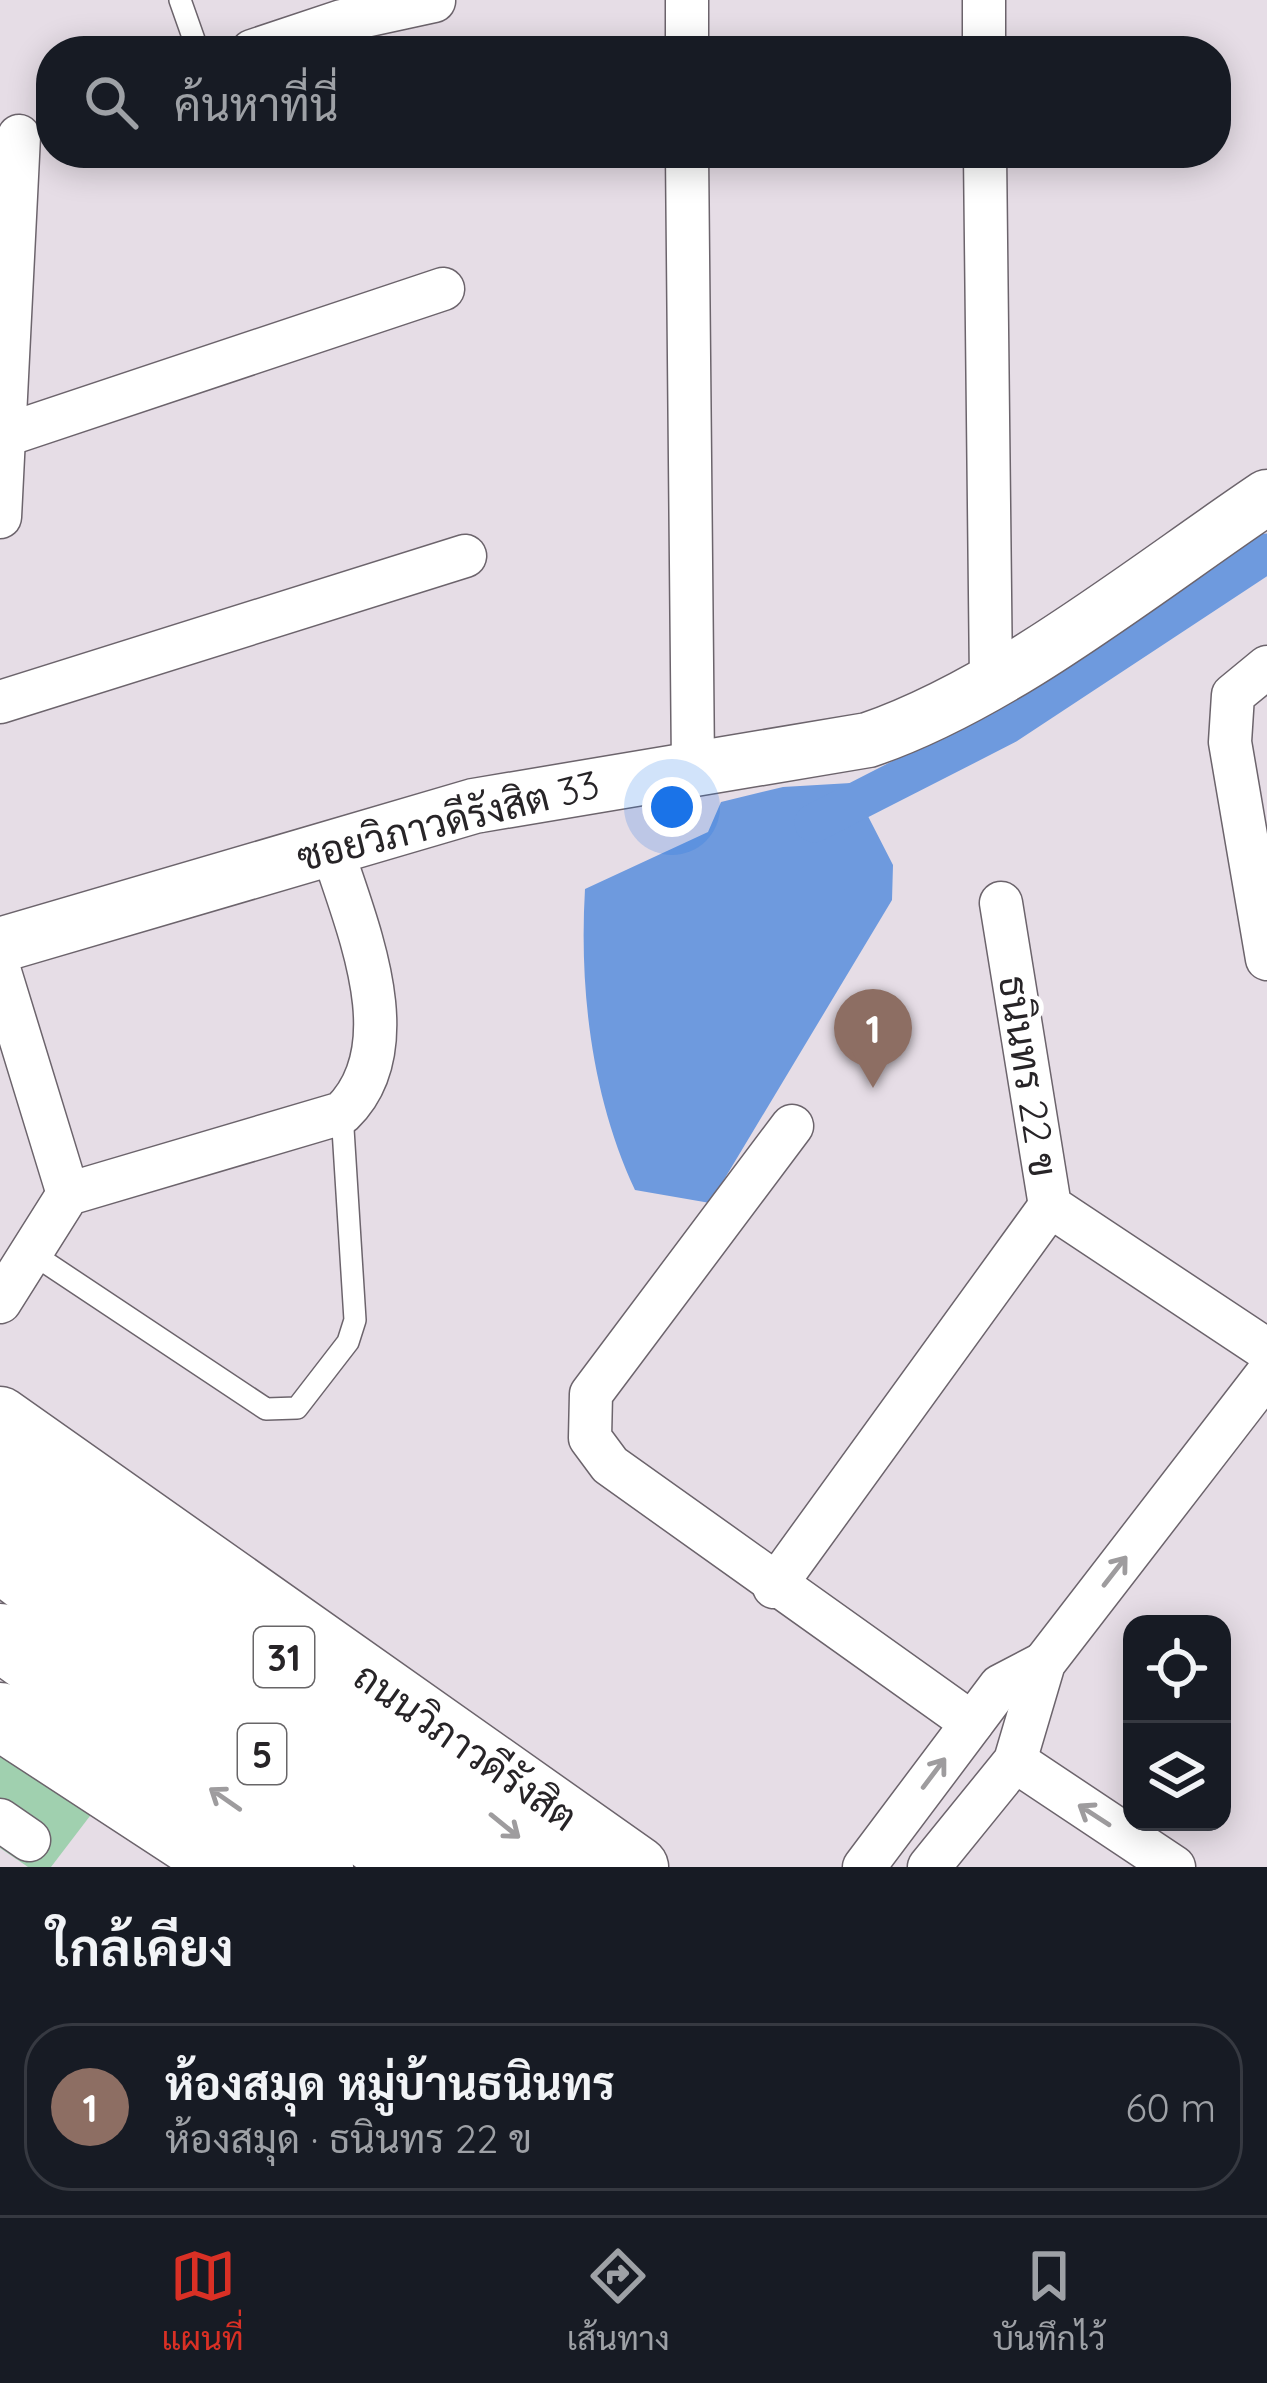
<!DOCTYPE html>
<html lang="th">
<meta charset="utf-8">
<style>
body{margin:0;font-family:Quicksand,Sarabun,sans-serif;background:#20242c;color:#f1f3f6}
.controls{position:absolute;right:36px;bottom:36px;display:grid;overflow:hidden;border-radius:24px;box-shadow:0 6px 30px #0003}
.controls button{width:108px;height:108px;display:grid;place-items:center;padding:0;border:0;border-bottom:3px solid #363941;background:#171b24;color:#f1f3f6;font:60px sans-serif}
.you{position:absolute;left:672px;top:807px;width:42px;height:42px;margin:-30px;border:9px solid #fff;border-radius:50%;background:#1a73e8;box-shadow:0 0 0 18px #1a73e833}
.badge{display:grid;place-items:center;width:78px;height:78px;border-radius:50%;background:#d93025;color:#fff;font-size:39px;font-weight:700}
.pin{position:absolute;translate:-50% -99px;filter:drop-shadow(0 3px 6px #0008)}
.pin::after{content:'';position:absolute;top:63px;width:42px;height:36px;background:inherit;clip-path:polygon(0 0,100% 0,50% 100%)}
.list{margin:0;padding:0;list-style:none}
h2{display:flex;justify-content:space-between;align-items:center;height:156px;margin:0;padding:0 48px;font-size:51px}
h2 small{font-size:39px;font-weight:400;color:#9ea1a6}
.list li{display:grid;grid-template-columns:78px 1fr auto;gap:36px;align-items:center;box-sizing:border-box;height:168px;margin:0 24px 24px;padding:0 24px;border:3px solid #363941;border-radius:48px}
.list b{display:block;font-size:45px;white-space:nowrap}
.list p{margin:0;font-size:39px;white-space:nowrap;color:#9ea1a6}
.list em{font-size:39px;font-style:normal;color:#9ea1a6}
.icon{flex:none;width:66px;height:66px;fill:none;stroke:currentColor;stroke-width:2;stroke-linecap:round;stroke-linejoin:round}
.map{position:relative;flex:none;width:1267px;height:1867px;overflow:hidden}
.search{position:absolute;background:#171b24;box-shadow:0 6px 30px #0003;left:36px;right:36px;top:36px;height:132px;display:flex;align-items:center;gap:30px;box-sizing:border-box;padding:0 42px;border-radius:48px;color:#9ea1a6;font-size:45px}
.sheet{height:348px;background:#171b24}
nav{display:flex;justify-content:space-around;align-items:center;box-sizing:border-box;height:168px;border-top:3px solid #363941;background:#171b24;font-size:33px;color:#9ea1a6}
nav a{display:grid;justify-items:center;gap:6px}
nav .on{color:#d93025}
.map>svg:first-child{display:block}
</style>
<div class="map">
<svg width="1267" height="1867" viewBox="0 0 1267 1867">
<rect width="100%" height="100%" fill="#e6dde6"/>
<polygon fill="#a0d0af" points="0,1750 93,1812 51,1867 28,1867 0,1848"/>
<path fill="#6e9ade" d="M851,783l42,82 -1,35 -182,303 -75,-13c-43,-92 -56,-199 -50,-301l123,-57 13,-30 62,-15z"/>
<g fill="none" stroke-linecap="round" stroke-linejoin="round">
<polyline stroke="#6e9ade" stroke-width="39" points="814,823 1006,725 1267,553"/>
<g stroke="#6c646c" stroke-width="24">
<g id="service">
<polyline points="180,0 198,51"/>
<polyline points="33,1254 266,1409 297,1408 348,1342 355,1320 342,1113"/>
</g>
</g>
<g stroke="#6c646c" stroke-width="45">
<g id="minor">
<polyline points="687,0 687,51"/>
<polyline points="984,0 984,51"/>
<polyline points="252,51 342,21 434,1"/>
<polyline points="687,153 693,767"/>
<polyline points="985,153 991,681"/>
<polyline points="0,437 443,289"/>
<polyline points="0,517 19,136"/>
<polyline points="1267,667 1233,695 1230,742 1267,959"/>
<polyline points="0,702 465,556"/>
<polyline points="1001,903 1050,1206 1267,1350"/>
<polyline points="0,972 68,1194"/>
<polyline points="792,1126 591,1394 590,1438 610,1465 972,1723"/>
<path d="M0,1302l68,-108 274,-81c69,-67 13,-190 -11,-267"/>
<polyline points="774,1587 1050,1206"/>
<polyline points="1015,1761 1174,1867"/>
<polyline points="0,1820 29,1840"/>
<polyline points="864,1867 1000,1686 1044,1663"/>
<polyline points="929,1867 1015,1761 1044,1663 1267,1374"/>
</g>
</g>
<g stroke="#6c646c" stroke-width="57">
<path id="tertiary" d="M0,945l474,-139 394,-66c137,-47 277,-161 399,-243"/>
</g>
<g stroke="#6c646c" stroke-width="63">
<polyline id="secondary" points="0,1417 638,1867"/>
</g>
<g stroke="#6c646c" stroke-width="69">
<g id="trunk">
<polyline points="0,1512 483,1867"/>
<polyline points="0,1716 231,1867"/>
</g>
</g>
<g stroke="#6c646c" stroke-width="69">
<g id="motorway">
<path d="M0,1466c194,123 376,257 555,401"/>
<polyline points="0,1558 411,1867"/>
<polyline points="0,1637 320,1867"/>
</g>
</g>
<use href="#service" stroke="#fff" stroke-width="21"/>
<use href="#minor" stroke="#fff" stroke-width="42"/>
<use href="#tertiary" stroke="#fff" stroke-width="54"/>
<use href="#secondary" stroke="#fff" stroke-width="60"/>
<use href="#trunk" stroke="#fff" stroke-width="66"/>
<use href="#motorway" stroke="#fff" stroke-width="66"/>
</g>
<defs><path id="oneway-shaft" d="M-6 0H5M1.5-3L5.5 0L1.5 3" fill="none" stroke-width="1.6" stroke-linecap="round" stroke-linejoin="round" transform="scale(3)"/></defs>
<g stroke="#9e9c9e">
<use href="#oneway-shaft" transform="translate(1115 1571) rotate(-52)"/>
<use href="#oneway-shaft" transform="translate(934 1773) rotate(-53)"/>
<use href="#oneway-shaft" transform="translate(225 1799) rotate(-145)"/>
<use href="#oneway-shaft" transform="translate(1094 1815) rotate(-147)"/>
<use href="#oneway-shaft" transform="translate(505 1826) rotate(39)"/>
</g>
<g text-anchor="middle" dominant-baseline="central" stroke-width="10" stroke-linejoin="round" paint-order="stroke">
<g fill="#fff" stroke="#686668" stroke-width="3">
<rect x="254" y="1627" width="60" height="60" rx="9"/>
<rect x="238" y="1724" width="48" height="60" rx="9"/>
</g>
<g font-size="36" font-weight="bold" fill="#272427">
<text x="284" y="1657">31</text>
<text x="262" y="1754">5</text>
</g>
<g font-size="39" fill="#272427" stroke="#fff">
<text transform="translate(448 820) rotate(-14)">ซอยวิภาวดีรังสิต 33</text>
<text transform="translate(1029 1076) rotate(81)">ธนินทร 22 ข</text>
<text transform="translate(466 1746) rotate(35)">ถนนวิภาวดีรังสิต</text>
</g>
</g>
</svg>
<div class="controls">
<button><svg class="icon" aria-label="locate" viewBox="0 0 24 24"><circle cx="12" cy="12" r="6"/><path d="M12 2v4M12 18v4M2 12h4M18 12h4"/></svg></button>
<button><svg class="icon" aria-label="layers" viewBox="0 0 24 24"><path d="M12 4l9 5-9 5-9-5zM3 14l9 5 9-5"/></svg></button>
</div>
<div class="you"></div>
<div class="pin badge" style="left:873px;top:1088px;background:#8d6e63">1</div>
<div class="search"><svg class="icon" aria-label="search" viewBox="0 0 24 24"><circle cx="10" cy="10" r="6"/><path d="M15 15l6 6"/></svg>ค้นหาที่นี่</div>
</div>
<section class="sheet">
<h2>ใกล้เคียง<small></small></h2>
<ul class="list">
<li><span class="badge" style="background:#8d6e63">1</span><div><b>ห้องสมุด หมู่บ้านธนินทร</b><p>ห้องสมุด · ธนินทร 22 ข</p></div><em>60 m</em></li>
</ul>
</section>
<nav>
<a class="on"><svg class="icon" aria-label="map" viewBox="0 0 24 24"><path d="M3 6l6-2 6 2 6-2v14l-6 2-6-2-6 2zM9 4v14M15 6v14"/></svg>แผนที่</a>
<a><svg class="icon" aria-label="directions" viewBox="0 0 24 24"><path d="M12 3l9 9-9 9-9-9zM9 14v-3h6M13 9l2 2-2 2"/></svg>เส้นทาง</a>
<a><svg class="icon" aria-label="saved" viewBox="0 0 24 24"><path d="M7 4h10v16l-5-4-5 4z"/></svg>บันทึกไว้</a>
</nav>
